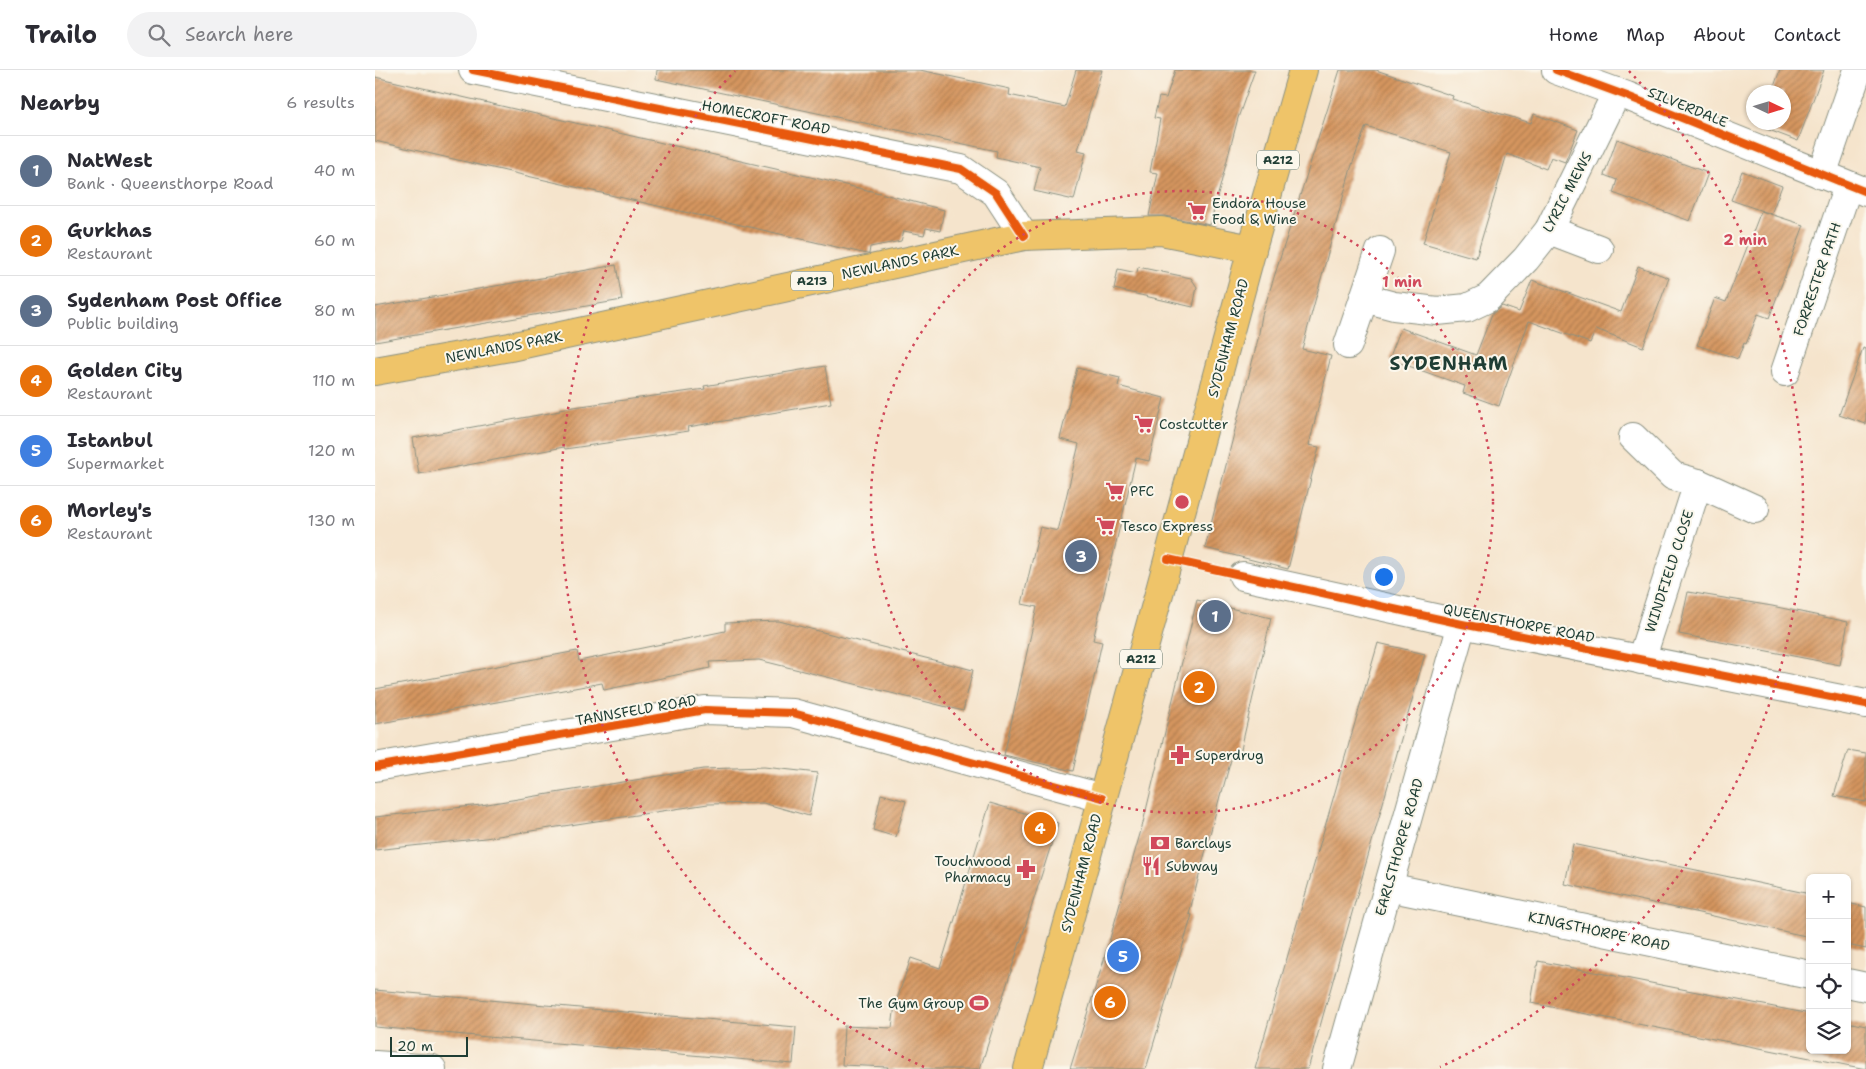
<!DOCTYPE html>
<meta charset="utf-8">
<style>
body{margin:0;font-family:"Shantell Sans",sans-serif;background:#f2f2f3;color:#2b2b33}
.controls{position:absolute;right:15px;bottom:15px;display:grid;overflow:hidden;border-radius:8px;box-shadow:0 1px 4px #0004}
.controls button{width:45px;height:45px;display:grid;place-items:center;padding:0;border:0;border-bottom:1px solid #e1e1e2;background:#fff;color:#2b2b33;font:25px sans-serif}
.compass{position:absolute;left:1371px;top:15px;width:45px;height:45px;border-radius:50%;background:#fff;box-shadow:0 1px 4px #0004;rotate:94deg}
.scale{position:absolute;left:15px;bottom:12px;width:78px;box-sizing:border-box;padding-left:5px;border:2px solid #1f3d34;border-top:0;font-size:14px;line-height:18px;white-space:nowrap;color:#1f3d34;-webkit-text-stroke:4px #fbf7ec;paint-order:stroke}
.you{position:absolute;left:1008px;top:506px;width:18px;height:18px;margin:-12px;border:4px solid #fff;border-radius:50%;background:#1a73e8;box-shadow:0 0 0 8px #1a73e833}
.badge{display:grid;place-items:center;width:32px;height:32px;border-radius:50%;background:#ea580c;color:#fff;font-size:16px;font-weight:700}
.pin{position:absolute;translate:-50% -50%;border:2px solid #fff;box-shadow:0 1px 5px #0006}
.list{margin:0;padding:0;list-style:none}
h2{display:flex;justify-content:space-between;align-items:center;height:65px;margin:0;padding:0 20px;font-size:21px}
h2 small{font-size:16px;font-weight:400;color:#7c7c81}
.list li{display:grid;grid-template-columns:32px 1fr auto;gap:15px;align-items:center;box-sizing:border-box;height:70px;padding:0 20px;border-top:1px solid #e1e1e2}
.list b{display:block;font-size:19px;white-space:nowrap}
.list p{margin:0;font-size:16px;white-space:nowrap;color:#7c7c81}
.list em{font-size:16px;font-style:normal;color:#7c7c81}
.icon{flex:none;width:28px;height:28px;fill:none;stroke:currentColor;stroke-width:2;stroke-linecap:round;stroke-linejoin:round}
.map{position:relative;flex:none;width:1491px;height:999px;overflow:hidden}
header{display:flex;align-items:center;gap:30px;box-sizing:border-box;height:70px;padding:0 25px;background:#fff;border-bottom:1px solid #e1e1e2}
header strong{font-size:24px}
nav{display:flex;gap:28px;margin-inline-start:auto;font-size:18px}
.search{width:350px;height:45px;background:#f2f2f3;display:flex;align-items:center;gap:12px;box-sizing:border-box;padding:0 18px;border-radius:28px;color:#7c7c81;font-size:19px}
main{display:flex}
aside{flex:1;background:#fff}
.map>svg:first-child{display:block}
</style>
<header>
<strong>Trailo</strong>
<div class="search"><svg class="icon" aria-label="search" viewBox="0 0 24 24"><circle cx="10" cy="10" r="6"/><path d="M15 15l6 6"/></svg>Search here</div>
<nav><a>Home</a><a>Map</a><a>About</a><a>Contact</a></nav>
</header>
<main>
<aside>
<h2>Nearby<small>6 results</small></h2>
<ul class="list">
<li><span class="badge" style="background:#5c6f8a">1</span><div><b>NatWest</b><p>Bank · Queensthorpe Road</p></div><em>40 m</em></li>
<li><span class="badge" style="background:#e8710a">2</span><div><b>Gurkhas</b><p>Restaurant</p></div><em>60 m</em></li>
<li><span class="badge" style="background:#5c6f8a">3</span><div><b>Sydenham Post Office</b><p>Public building</p></div><em>80 m</em></li>
<li><span class="badge" style="background:#e8710a">4</span><div><b>Golden City</b><p>Restaurant</p></div><em>110 m</em></li>
<li><span class="badge" style="background:#3f7fe0">5</span><div><b>Istanbul</b><p>Supermarket</p></div><em>120 m</em></li>
<li><span class="badge" style="background:#e8710a">6</span><div><b>Morley's</b><p>Restaurant</p></div><em>130 m</em></li>
</ul>
</aside>
<div class="map">
<svg width="1491" height="999" viewBox="0 0 1491 999">
<defs>
<pattern id="building-hatch" width="6" height="6" patternUnits="userSpaceOnUse" patternTransform="scale(1.25)"><rect width="6" height="6" fill="#d5955e"/><path d="M-1 1l2-2M0 6l6-6M5 7l2-2" fill="none" stroke="#ac7b4e"/></pattern>
</defs>
<rect width="100%" height="100%" fill="#fbf7ec"/>
<filter id="ink" filterUnits="userSpaceOnUse"><feTurbulence type="fractalNoise" baseFrequency=".02" numOctaves="2"/><feDisplacementMap in="SourceGraphic" scale="10" xChannelSelector="R" yChannelSelector="G"/><feConvolveMatrix kernelMatrix="1 2 1 2 8 2 1 2 1" color-interpolation-filters="sRGB"/></filter>
<filter id="wash" filterUnits="userSpaceOnUse"><feTurbulence type="fractalNoise" baseFrequency=".0096" numOctaves="4" result="noise"/><feDisplacementMap in="SourceGraphic" scale="20" xChannelSelector="R" yChannelSelector="G"/><feGaussianBlur stdDeviation="1.12" result="paint"/><feColorMatrix in="noise" values="0 0 0 0 0 0 0 0 0 0 0 0 0 0 0 0 0 1.4 0 .05"/><feComposite in="paint" operator="in"/></filter>
<g filter="url(#wash)">
<rect width="100%" height="100%" fill="#f5e4cc"/>
<g id="blocks">
<g fill="url(#building-hatch)">
<polygon points="282,0 545,0 635,19 634,25 690,37 701,0 727,0 703,80 711,82 699,130 659,121 665,97 621,87 622,81 281,9"/>
<polygon points="800,0 880,0 863,48 835,155 789,146 774,146 783,103 775,102 785,49 779,48 784,27 791,28"/>
<polygon points="965,0 1001,0 1078,26 1077,29 1156,53 1159,44 1203,60 1190,92 1176,87 1171,99 1132,84 1101,188 1048,173 1076,82 991,56 976,98 927,279 956,286 934,375 944,377 913,499 830,478 883,269 887,245"/>
<polygon points="1405,0 1449,0 1423,71 1386,57 1387,52 1408,52 1408,22 1397,22"/>
<polygon points="0,7 505,123 569,140 565,161 551,158 549,165 529,161 526,171 495,177 494,184 492,184 0,71"/>
<polygon points="1242,69 1333,103 1315,151 1238,123 1242,110 1229,105"/>
<polygon points="1367,101 1407,116 1396,144 1356,130"/>
<polygon points="1386,141 1429,155 1394,248 1383,244 1371,274 1369,273 1363,289 1322,275 1340,228 1351,232"/>
<polygon points="241,195 247,230 0,272 0,237"/>
<polygon points="1263,196 1294,208 1268,277 1221,259 1215,273 1154,251 1124,336 1088,323 1090,316 1014,289 1026,258 1101,285 1117,244 1127,236 1144,242 1157,210 1246,242"/>
<polygon points="763,197 816,208 822,217 818,237 739,219 743,199 762,203"/>
<polygon points="1488,278 1491,279 1491,354 1464,345"/>
<polygon points="450,296 456,333 313,357 314,361 190,379 189,377 44,404 38,368 185,341 184,339 330,319 329,316"/>
<polygon points="702,298 745,308 743,316 789,328 774,391 761,388 718,570 727,572 698,701 629,685 662,537 647,534 665,457 683,461 704,374 685,369"/>
<polygon points="1313,522 1397,536 1473,552 1465,595 1304,564"/>
<polygon points="822,530 896,548 864,688 857,686 847,722 846,722 818,829 814,844 817,845 771,999 695,999 728,893 767,757"/>
<polygon points="404,551 598,600 588,641 384,590 334,592 335,598 229,620 227,613 0,654 0,619 202,581 204,591 350,561 350,553"/>
<polygon points="1003,573 1050,584 933,999 880,999"/>
<polygon points="1473,680 1491,683 1491,732 1459,726"/>
<polygon points="389,697 443,703 434,746 388,733 333,734 110,768 0,780 0,747 106,735 328,699"/>
<polygon points="506,724 531,731 521,767 498,760"/>
<polygon points="615,733 683,753 605,999 512,999 513,997 467,995 469,956 517,958 520,935 536,888 565,898"/>
<polygon points="1198,774 1435,824 1435,867 1190,814"/>
<polygon points="1472,833 1491,837 1491,879 1472,875"/>
<polygon points="1163,891 1435,944 1435,980 1472,980 1472,952 1491,956 1491,999 1156,933"/>
<polygon points="0,920 421,957 418,994 0,957"/>
</g>
</g>
</g>
<g filter="url(#ink)">
<use href="#blocks" fill-opacity="0" stroke="#8a9080" stroke-width="1"/>
<g fill="none" stroke-linecap="round" stroke-linejoin="round">
<g stroke="#8a9080" stroke-width="30">
<g id="minor">
<polyline points="98,0 586,99 621,123 649,166"/>
<polyline points="1181,0 1252,26 1491,122"/>
<polyline points="1447,105 1483,0"/>
<polyline points="1174,160 1224,179"/>
<polyline points="989,228 1005,181"/>
<polyline points="973,275 989,228 1019,236 1062,241 1092,238 1113,228 1151,189 1174,160 1242,22"/>
<polyline points="1410,302 1473,116"/>
<polyline points="1258,367 1298,406 1323,413"/>
<polyline points="868,506 1087,554 1491,634"/>
<polyline points="1266,590 1323,413 1380,439"/>
<polyline points="0,697 330,640 418,643 727,728"/>
<polyline points="1013,817 1435,905"/>
<polyline points="1472,913 1491,917"/>
<polyline points="0,995 57,999"/>
<polyline points="962,999 1087,554"/>
</g>
</g>
<g stroke="#8a9080" stroke-width="30">
<g id="major">
<polyline points="0,301 135,277 649,166 786,161 877,179"/>
<polyline points="653,999 785,520 877,179 928,0"/>
</g>
</g>
<use href="#minor" stroke="#fff" stroke-width="28"/>
<use href="#major" stroke="#efc469" stroke-width="28"/>
<g stroke="#fbf7ec" stroke-width="11">
<g id="cycleway">
<polyline points="98,0 586,99 621,123 649,166"/>
<polyline points="1181,0 1252,26 1491,122"/>
<polyline points="793,489 1087,554 1491,634"/>
<polyline points="0,697 330,640 418,643 727,728"/>
</g>
</g>
<use href="#cycleway" stroke="#e8590c" stroke-width="8"/>
</g>
</g>
<g fill="none" stroke="#d1495b" stroke-width="2.5" stroke-dasharray="2.5 5">
<circle cx="807" cy="432" r="311"/>
<path d="M549 997A621 621 0 0 1 360 1M1254 1A621 621 0 0 1 1065 997"/>
</g>
<defs>
<g id="supermarket-bare" transform="scale(1.5)"><path d="M-6-5.5h2.5l.6 2H6L4.5 2H-2.5L-4.4-4H-6ZM-1.5 3.2a1.3 1.3 0 1 0 .1 0ZM3 3.2a1.3 1.3 0 1 0 .1 0Z" fill="#d1495b" stroke="#fbf7ec" stroke-width="2.5" paint-order="stroke"/></g>
<g id="pharmacy-bare" transform="scale(1.5)"><path d="M-2-6h4v4h4v4h-4v4h-4v-4h-4v-4h4Z" fill="#d1495b" stroke="#fbf7ec" stroke-width="2.5" paint-order="stroke"/></g>
<g id="bank-bare" transform="scale(1.5)"><path d="M-6-4H6V4H-6ZM0-2.3a2.3 2.3 0 1 0 0 4.6a2.3 2.3 0 1 0 0-4.6Z" fill="#d1495b" stroke="#fbf7ec" stroke-width="2.5" paint-order="stroke"/></g>
<g id="restaurant-bare" transform="scale(1.5)"><path d="M-5-6h1v4h1v-4h1v4h1v-4h1v5L-1.5 .5V6h-2V.5L-5-1ZM5-6V6H3V1.5H1.5Q1.5-4 5-6Z" fill="#d1495b" stroke="#fbf7ec" stroke-width="2.5" paint-order="stroke"/></g>
<g id="stadium-bare" transform="scale(1.5)"><path d="M0-5a6.5 5 0 1 0 0 10a6.5 5 0 1 0 0-10ZM-3.5-1.8h7v3.6h-7Z" fill="#d1495b" stroke="#fbf7ec" stroke-width="2.5" paint-order="stroke"/></g>
</defs>
<g fill-rule="evenodd">
<use href="#supermarket-bare" x="822" y="141"/>
<use href="#supermarket-bare" x="769" y="354"/>
<use href="#supermarket-bare" x="740" y="421"/>
<use href="#supermarket-bare" x="731" y="456"/>
<use href="#pharmacy-bare" x="805" y="685"/>
<use href="#bank-bare" x="785" y="773"/>
<use href="#restaurant-bare" x="776" y="796"/>
<use href="#pharmacy-bare" x="651" y="799"/>
<use href="#stadium-bare" x="604" y="933"/>
</g>
<g text-anchor="middle" dominant-baseline="central" stroke-width="4" stroke-linejoin="round" paint-order="stroke">
<g fill="#fbf7ec" stroke="#61756b" stroke-width="1">
<rect x="882" y="80.5" width="42" height="19" rx="4"/>
<rect x="416" y="201.5" width="42" height="19" rx="4"/>
<rect x="745" y="579.5" width="42" height="19" rx="4"/>
</g>
<g font-size="12" font-weight="bold" fill="#1f3d34">
<text x="903" y="90">A212</text>
<text x="437" y="211">A213</text>
<text x="766" y="589">A212</text>
</g>
<g font-size="14" fill="#1f3d34" stroke="#fbf7ec">
<text transform="translate(1313 37) rotate(22)">SILVERDALE</text>
<text transform="translate(391 47) rotate(11)">HOMECROFT ROAD</text>
<text transform="translate(1192 122) rotate(-62)">LYRIC MEWS</text>
<text transform="translate(525 192) rotate(-12)">NEWLANDS PARK</text>
<text transform="translate(1442 209) rotate(-71)">FORRESTER PATH</text>
<text transform="translate(853 268) rotate(-75)">SYDENHAM ROAD</text>
<text transform="translate(129 277) rotate(-11)">NEWLANDS PARK</text>
<text transform="translate(1294 501) rotate(-72)">WINDFIELD CLOSE</text>
<text transform="translate(1144 553) rotate(11)">QUEENSTHORPE ROAD</text>
<text transform="translate(261 640) rotate(-10)">TANNSFELD ROAD</text>
<text transform="translate(1024 777) rotate(-74)">EARLSTHORPE ROAD</text>
<text transform="translate(706 803) rotate(-75)">SYDENHAM ROAD</text>
<text transform="translate(1224 861) rotate(12)">KINGSTHORPE ROAD</text>
</g>
<g font-size="14" fill="#1f3d34" stroke="#fbf7ec" text-anchor="start">
<text x="837" y="133">Endora House<tspan x="837" dy="16">Food &amp; Wine</tspan></text>
<text x="784" y="354">Costcutter</text>
<text x="755" y="421">PFC</text>
<text x="746" y="456">Tesco Express</text>
<text x="820" y="685">Superdrug</text>
<text x="800" y="773">Barclays</text>
<text x="636" y="791" text-anchor="end">Touchwood<tspan x="636" dy="16">Pharmacy</tspan></text>
<text x="791" y="796">Subway</text>
<text x="589" y="933" text-anchor="end">The Gym Group</text>
</g>
<g font-size="19" font-weight="bold" letter-spacing="1" fill="#1f3d34" stroke="#fbf7ec">
<text x="1074" y="293">SYDENHAM</text>
</g>
</g>
<circle cx="807" cy="432" r="8" fill="#d1495b" stroke="#fbf7ec" stroke-width="2.5"/>
<g font-size="15" text-anchor="middle" font-weight="bold" fill="#d1495b" stroke="#fbf7ec" stroke-width="4" stroke-linejoin="round" paint-order="stroke">
<text x="1370" y="175">2 min</text>
<text x="1027" y="217">1 min</text>
</g>
</svg>
<div class="controls">
<button>+</button>
<button>−</button>
<button><svg class="icon" aria-label="locate" viewBox="0 0 24 24"><circle cx="12" cy="12" r="6"/><path d="M12 2v4M12 18v4M2 12h4M18 12h4"/></svg></button>
<button><svg class="icon" aria-label="layers" viewBox="0 0 24 24"><path d="M12 4l9 5-9 5-9-5zM3 14l9 5 9-5"/></svg></button>
</div>
<svg class="compass" viewBox="-18 -18 36 36"><path d="M0-13l5 13h-10z" fill="#e53935"/><path d="M0 13l5-13h-10z" fill="#7c7c81"/></svg>
<div class="scale">20 m</div>
<div class="you"></div>
<div class="pin badge" style="left:840px;top:546px;background:#5c6f8a">1</div>
<div class="pin badge" style="left:824px;top:617px;background:#e8710a">2</div>
<div class="pin badge" style="left:706px;top:486px;background:#5c6f8a">3</div>
<div class="pin badge" style="left:665px;top:758px;background:#e8710a">4</div>
<div class="pin badge" style="left:748px;top:886px;background:#3f7fe0">5</div>
<div class="pin badge" style="left:735px;top:932px;background:#e8710a">6</div>
</div>
</main>
